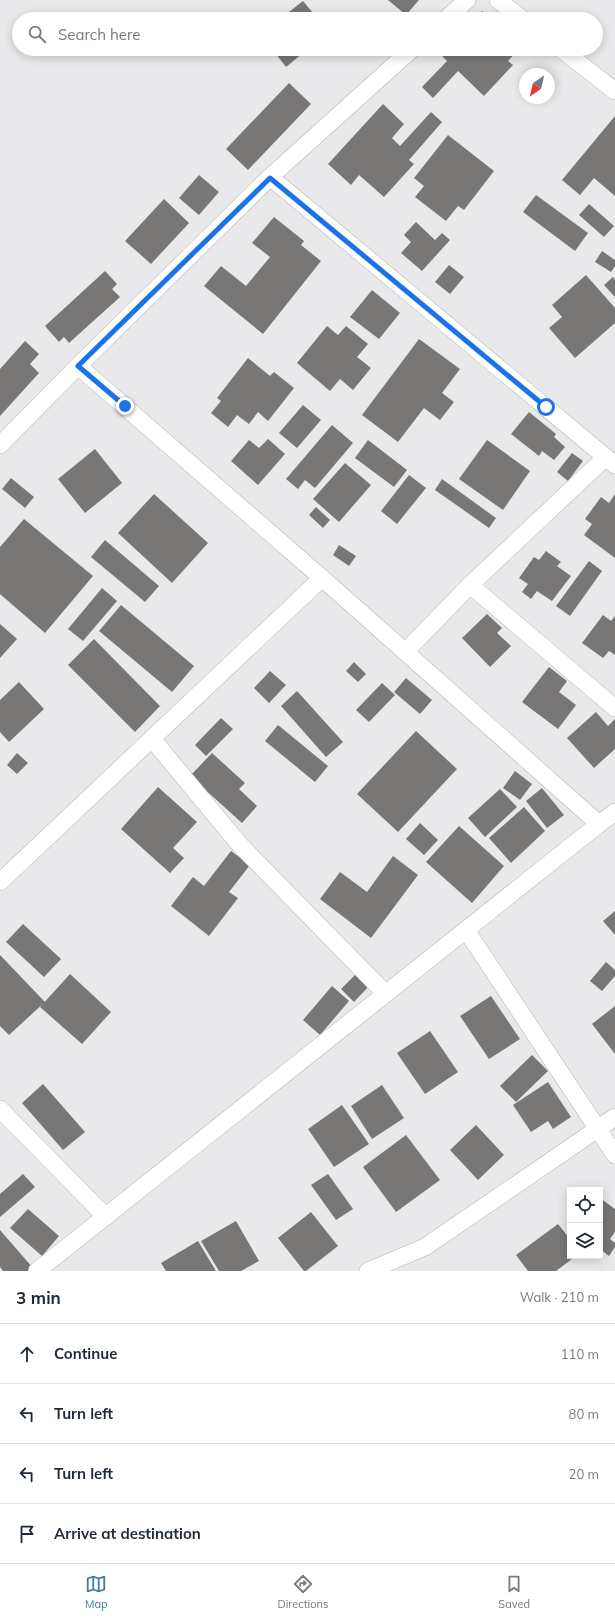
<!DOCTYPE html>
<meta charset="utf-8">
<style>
body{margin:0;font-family:Mulish,sans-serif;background:#f2f2f3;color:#1f2937}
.controls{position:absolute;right:12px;bottom:12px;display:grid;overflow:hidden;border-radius:0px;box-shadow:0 2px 10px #0003}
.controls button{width:36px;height:36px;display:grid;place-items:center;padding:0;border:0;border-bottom:1px solid #e0e1e3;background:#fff;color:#1f2937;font:20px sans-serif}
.compass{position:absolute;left:519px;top:68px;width:36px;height:36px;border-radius:50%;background:#fff;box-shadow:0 2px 10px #0003;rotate:214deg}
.stop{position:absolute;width:12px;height:12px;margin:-9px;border:3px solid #1a73e8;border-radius:50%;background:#fff}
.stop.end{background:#1a73e8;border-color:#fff;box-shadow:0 1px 4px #0008}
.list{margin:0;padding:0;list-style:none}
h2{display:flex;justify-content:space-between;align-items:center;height:52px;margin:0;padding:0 16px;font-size:17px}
h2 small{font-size:13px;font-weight:400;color:#747a83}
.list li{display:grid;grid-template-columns:26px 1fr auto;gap:12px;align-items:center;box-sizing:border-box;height:60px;padding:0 16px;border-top:1px solid #e0e1e3}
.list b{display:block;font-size:15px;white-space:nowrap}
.list em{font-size:13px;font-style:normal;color:#747a83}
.icon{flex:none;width:22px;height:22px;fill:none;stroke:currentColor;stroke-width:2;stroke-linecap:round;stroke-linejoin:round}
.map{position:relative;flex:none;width:615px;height:1271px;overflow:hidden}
.search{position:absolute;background:#fff;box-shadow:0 2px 10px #0003;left:12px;right:12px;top:12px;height:44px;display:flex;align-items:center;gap:10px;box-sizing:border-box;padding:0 14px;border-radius:22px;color:#747a83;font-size:15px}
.sheet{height:292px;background:#fff}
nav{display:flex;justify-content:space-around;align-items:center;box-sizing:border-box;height:56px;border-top:1px solid #e0e1e3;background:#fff;font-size:11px;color:#747a83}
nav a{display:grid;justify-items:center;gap:2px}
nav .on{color:#3f8093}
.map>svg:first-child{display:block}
</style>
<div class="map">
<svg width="615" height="1271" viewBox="0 0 615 1271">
<rect width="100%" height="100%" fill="#e9e9ec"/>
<g fill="#797776">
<polygon points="388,0 419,0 406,15"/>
<polygon points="303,1 318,19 280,19"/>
<polygon points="482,11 491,19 474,19"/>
<polygon points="272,49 308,49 286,67"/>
<polygon points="443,49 519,49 508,61 513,65 484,96 458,71 433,98 422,87 447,61 439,53"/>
<polygon points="289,83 311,104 248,170 226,149"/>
<polygon points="383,104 404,124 392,138 400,146 431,112 442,122 409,160 414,164 384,197 359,175 351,185 328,164"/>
<polygon points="615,116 615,196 594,178 580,195 562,180"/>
<polygon points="448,135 494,171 464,210 458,206 446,221 415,197 424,186 414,178"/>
<polygon points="199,175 219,192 199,215 179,198"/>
<polygon points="536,195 588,233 575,251 523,212"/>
<polygon points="164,199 189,223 151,264 125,241"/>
<polygon points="589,204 614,226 604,237 579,215"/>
<polygon points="274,217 304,241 301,245 321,261 263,334 204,286 221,266 246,286 270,257 252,243"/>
<polygon points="416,222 435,240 442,233 450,240 422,271 401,253 411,242 404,235"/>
<polygon points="602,251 615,260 615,266 611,272 595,262"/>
<polygon points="449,265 464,277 450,294 435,282"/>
<polygon points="105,271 117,284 112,289 120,297 69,343 64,337 59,342 45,326"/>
<polygon points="586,275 615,308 615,323 575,358 549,328 562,317 552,305"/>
<polygon points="613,277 615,280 615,297 604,285"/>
<polygon points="372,290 400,313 379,339 350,317"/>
<polygon points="327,326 338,335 346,326 368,344 357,357 371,368 353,390 340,379 330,391 297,363"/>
<polygon points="419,339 460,369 442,393 454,402 440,420 424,408 398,442 362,415"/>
<polygon points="25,341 39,354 30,364 39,373 0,416 0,369"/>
<polygon points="248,358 270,376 274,372 294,388 268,421 258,412 249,424 237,415 228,427 211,413 221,401 217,398"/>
<polygon points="303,405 321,420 297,448 279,433"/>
<polygon points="529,412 556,434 554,437 565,447 554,460 542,451 539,456 511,434"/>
<polygon points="332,425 353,443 315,488 305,480 298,489 286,479"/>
<polygon points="268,439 285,454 258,485 231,461 249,440 259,448"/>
<polygon points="368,440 407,470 394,487 355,458"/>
<polygon points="487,440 530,471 503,510 459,479"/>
<polygon points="95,449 122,483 85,513 58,479"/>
<polygon points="572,453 583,461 568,481 557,472"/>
<polygon points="345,463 371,485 339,522 313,499"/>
<polygon points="409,475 426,488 397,524 381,511"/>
<polygon points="11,478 34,497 25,508 2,489"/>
<polygon points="442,479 496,518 489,528 435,490"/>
<polygon points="154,494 208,543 172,583 118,533"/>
<polygon points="615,494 615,558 584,535 592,524 585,519 601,497 609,503"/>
<polygon points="316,507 330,520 323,528 309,515"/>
<polygon points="24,519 93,576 45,633 0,594 0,547"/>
<polygon points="105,540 159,586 145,602 91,557"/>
<polygon points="339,545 356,556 349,566 333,555"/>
<polygon points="546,551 561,562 557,566 571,576 552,601 537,591 531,599 522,592 528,584 519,578 534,557 539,560"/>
<polygon points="589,561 602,571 570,616 556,606"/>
<polygon points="102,588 117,601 83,641 68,629"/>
<polygon points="121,605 194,666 172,692 99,631"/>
<polygon points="487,614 502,628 497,633 511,646 490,667 462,638"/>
<polygon points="603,615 611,621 615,616 615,655 609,651 603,658 582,643"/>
<polygon points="0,624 17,639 0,658"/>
<polygon points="94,639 160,706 135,732 68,665"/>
<polygon points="354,662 366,674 358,682 346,671"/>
<polygon points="549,667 567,681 559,692 576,705 558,729 522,702"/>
<polygon points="270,671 286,685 269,703 254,688"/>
<polygon points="406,678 432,700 420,714 394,692"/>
<polygon points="19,682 44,709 9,742 0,732 0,700"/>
<polygon points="382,683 395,695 369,722 356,710"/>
<polygon points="297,691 343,742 326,757 281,706"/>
<polygon points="596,712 608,726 615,719 615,749 594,768 567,738"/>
<polygon points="221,718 233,729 206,756 195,745"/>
<polygon points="278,725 328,766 315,782 265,741"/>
<polygon points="416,731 457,769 398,832 357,794"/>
<polygon points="17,753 28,763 17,774 7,765"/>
<polygon points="212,753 245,783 239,789 257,806 242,823 190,776"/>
<polygon points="515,771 532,784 520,800 503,788"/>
<polygon points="158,787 197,822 173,848 184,858 170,873 121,829"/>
<polygon points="542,788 564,815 547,828 526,801"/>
<polygon points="500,789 517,807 485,837 468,818"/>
<polygon points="524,807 545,831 511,863 489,838"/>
<polygon points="420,823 438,840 424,855 406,839"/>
<polygon points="459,826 504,866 472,903 426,862"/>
<polygon points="231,851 250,865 229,892 238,898 209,936 171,906 193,877 204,886"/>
<polygon points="393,856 418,875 371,938 320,899 340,872 367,892"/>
<polygon points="615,911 615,935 603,921"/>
<polygon points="23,924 61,959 44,977 6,942"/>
<polygon points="0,955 45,1002 9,1035 0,1026"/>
<polygon points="606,962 615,970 615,976 602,991 590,981"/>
<polygon points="359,971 371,984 354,1002 341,989"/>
<polygon points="70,974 111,1012 82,1044 40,1007"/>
<polygon points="332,986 349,1001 320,1035 303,1020"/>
<polygon points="491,996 520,1039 489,1059 460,1016"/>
<polygon points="615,1006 615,1054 592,1024"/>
<polygon points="430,1031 458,1072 425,1094 397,1053"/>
<polygon points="532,1055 548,1071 516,1102 500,1086"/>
<polygon points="548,1082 571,1117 553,1129 548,1121 531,1132 513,1105"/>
<polygon points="43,1084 85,1132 63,1150 22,1103"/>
<polygon points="382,1085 404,1118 372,1139 351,1106"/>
<polygon points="342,1105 369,1144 334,1167 308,1129"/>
<polygon points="476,1125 504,1155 478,1180 450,1150"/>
<polygon points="406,1135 440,1180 396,1212 363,1167"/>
<polygon points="23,1174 35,1187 0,1217 0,1194"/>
<polygon points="328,1174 353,1209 336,1220 311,1185"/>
<polygon points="600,1198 615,1209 615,1232 610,1239 615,1243 615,1247 609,1256 600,1249"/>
<polygon points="28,1209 59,1236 42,1256 10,1228"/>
<polygon points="311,1212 338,1246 306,1271 304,1271 278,1238"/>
<polygon points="236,1221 259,1261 241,1271 219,1271 201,1241"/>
<polygon points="558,1224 570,1239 570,1256 576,1256 556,1271 528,1271 516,1255"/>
<polygon points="0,1230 33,1268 29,1271 3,1271 0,1267"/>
<polygon points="198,1241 216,1271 166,1271 161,1263"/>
</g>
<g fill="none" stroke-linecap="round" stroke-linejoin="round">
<g stroke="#b3b3b5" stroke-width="18">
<g id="minor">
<polyline points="498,0 522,19"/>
<polyline points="446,19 467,0"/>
<polyline points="561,49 615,91"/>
<polyline points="270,177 615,465"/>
<polyline points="0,445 78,366 270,177 412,49"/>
<polyline points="470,585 615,708"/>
<polyline points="405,652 470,585 606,457"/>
<polyline points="152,739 240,845 386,994"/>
<polyline points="599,824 615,812"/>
<polyline points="0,882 322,578"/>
<polyline points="466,930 615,1155"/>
<polyline points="0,1109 106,1217"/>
<polyline points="37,1271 599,824 322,578 78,366"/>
<polyline points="368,1271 425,1247 615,1117"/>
</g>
</g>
<use href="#minor" stroke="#fff" stroke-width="17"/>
</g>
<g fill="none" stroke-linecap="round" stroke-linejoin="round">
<polyline stroke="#1a73e8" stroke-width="5" points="125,406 78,366 270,178 546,407"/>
</g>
</svg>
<div class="controls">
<button><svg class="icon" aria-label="locate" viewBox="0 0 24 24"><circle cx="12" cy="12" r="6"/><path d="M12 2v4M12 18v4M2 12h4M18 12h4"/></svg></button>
<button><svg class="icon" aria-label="layers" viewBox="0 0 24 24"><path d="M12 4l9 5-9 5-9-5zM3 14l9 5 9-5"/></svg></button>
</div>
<svg class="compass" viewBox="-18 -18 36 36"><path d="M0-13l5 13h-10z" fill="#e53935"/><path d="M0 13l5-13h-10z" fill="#747a83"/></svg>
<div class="stop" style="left:546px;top:407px"></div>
<div class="stop end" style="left:125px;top:406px"></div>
<div class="search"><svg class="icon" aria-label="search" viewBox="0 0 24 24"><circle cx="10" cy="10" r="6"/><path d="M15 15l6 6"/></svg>Search here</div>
</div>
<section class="sheet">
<h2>3 min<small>Walk · 210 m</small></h2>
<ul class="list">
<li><svg class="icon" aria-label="ahead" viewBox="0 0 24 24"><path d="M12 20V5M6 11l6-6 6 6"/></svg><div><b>Continue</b></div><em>110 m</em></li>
<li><svg class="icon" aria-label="left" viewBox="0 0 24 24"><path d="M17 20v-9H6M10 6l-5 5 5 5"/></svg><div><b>Turn left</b></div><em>80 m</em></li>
<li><svg class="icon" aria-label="left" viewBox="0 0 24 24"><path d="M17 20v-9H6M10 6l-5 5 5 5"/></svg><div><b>Turn left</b></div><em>20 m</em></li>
<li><svg class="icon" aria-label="arrive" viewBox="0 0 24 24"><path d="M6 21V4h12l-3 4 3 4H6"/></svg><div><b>Arrive at destination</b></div></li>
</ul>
</section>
<nav>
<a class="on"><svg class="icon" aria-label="map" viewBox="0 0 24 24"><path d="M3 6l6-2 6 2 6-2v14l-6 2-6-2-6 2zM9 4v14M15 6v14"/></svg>Map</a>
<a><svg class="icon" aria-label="directions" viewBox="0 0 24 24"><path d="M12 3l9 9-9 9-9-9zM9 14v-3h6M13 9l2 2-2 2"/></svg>Directions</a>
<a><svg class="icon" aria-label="saved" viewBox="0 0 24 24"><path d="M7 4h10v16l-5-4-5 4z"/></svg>Saved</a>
</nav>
